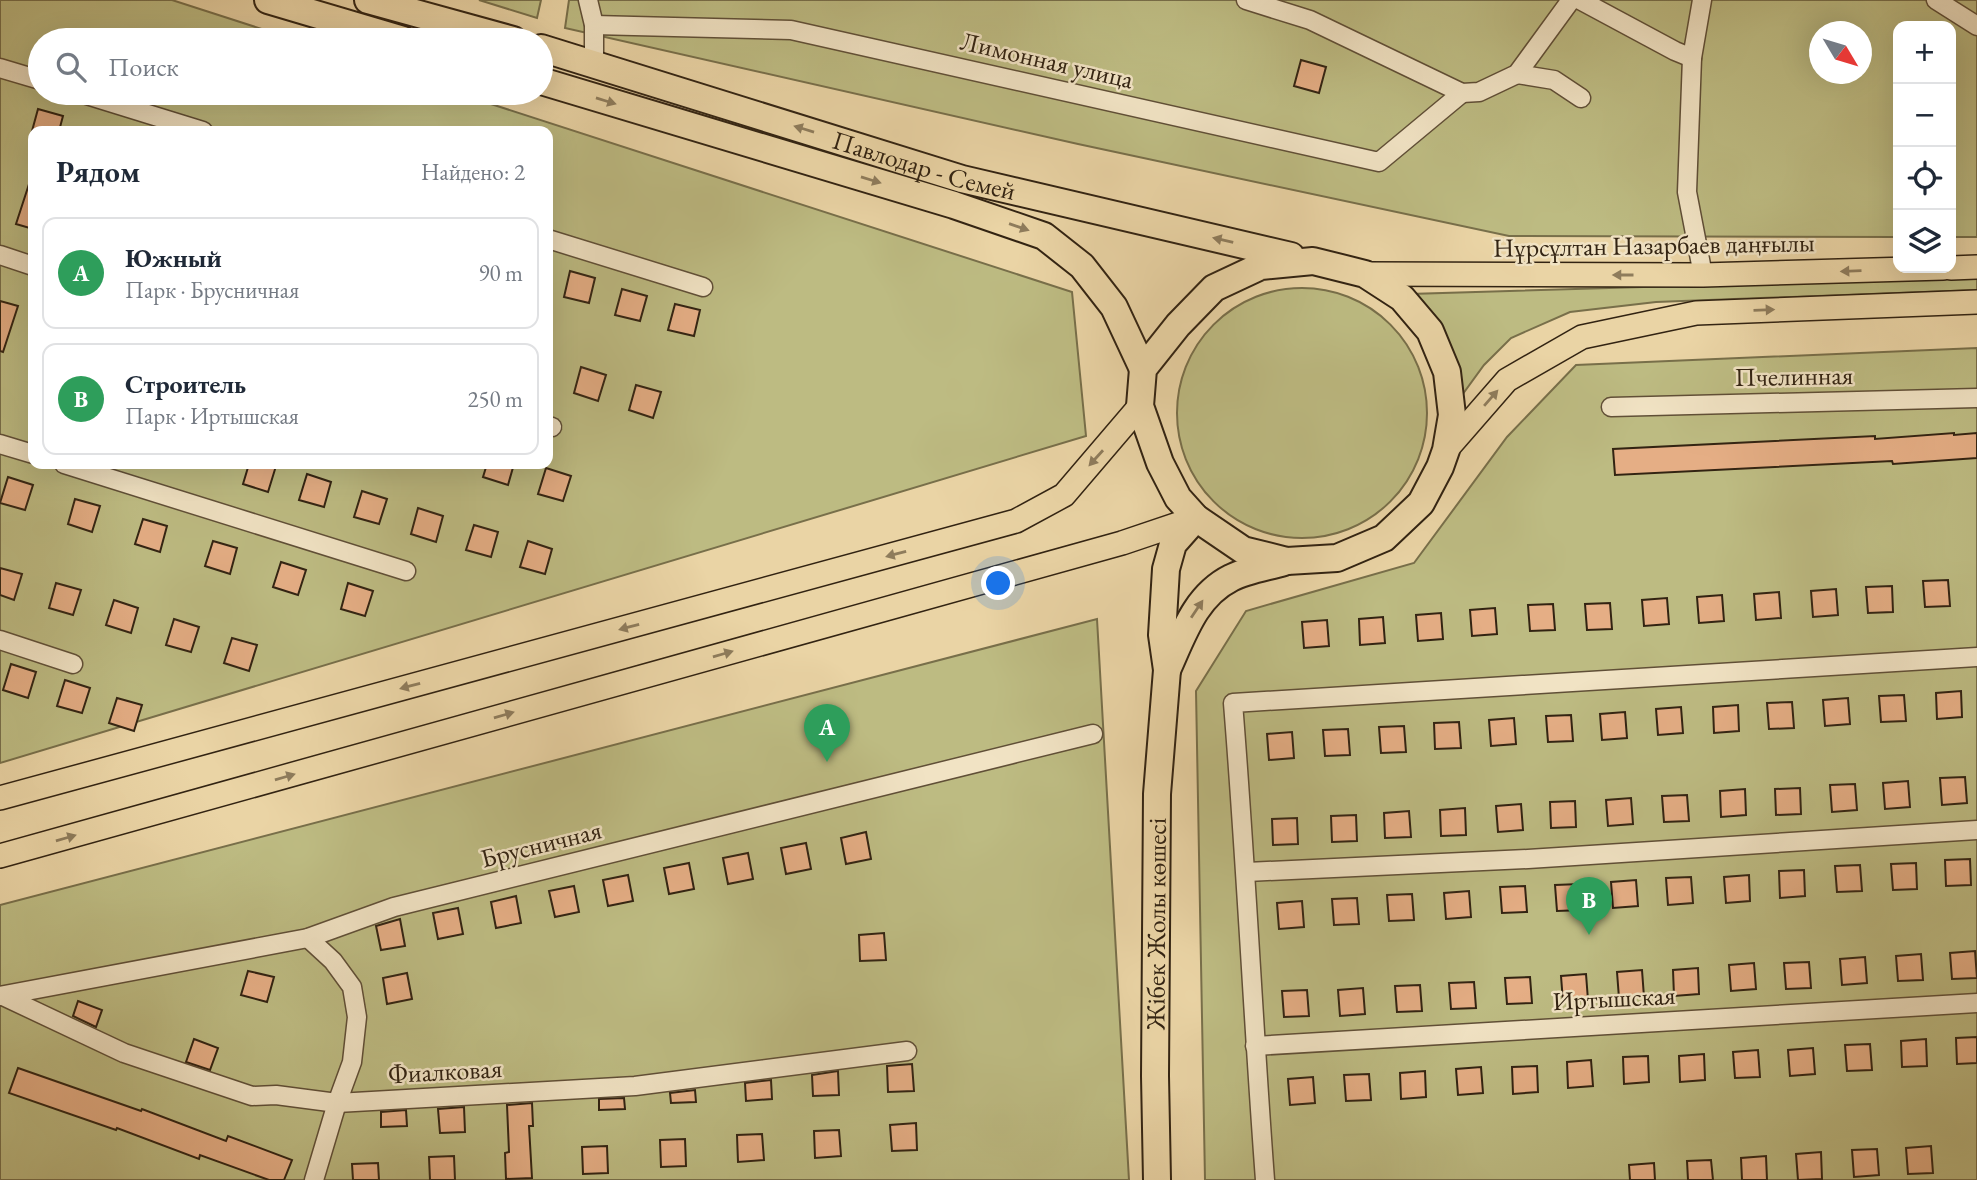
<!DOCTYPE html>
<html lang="ru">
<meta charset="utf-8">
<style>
body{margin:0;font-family:"EB Garamond",serif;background:#f2f2f3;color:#1f2937}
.controls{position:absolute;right:21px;top:21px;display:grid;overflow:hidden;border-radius:14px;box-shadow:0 7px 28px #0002}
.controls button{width:63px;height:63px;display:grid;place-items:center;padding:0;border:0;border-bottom:2px solid #e0e1e3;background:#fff;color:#1f2937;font:35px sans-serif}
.compass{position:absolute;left:1809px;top:21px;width:63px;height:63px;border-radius:50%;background:#fff;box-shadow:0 7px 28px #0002;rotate:128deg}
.you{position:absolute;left:999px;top:584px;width:24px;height:24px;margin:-18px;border:5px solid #fff;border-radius:50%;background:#1a73e8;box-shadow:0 0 0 10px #1a73e833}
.badge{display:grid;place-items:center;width:46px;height:46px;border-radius:50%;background:#d93025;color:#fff;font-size:23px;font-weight:700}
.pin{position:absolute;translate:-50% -58px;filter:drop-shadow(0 2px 4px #0008)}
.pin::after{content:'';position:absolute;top:37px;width:24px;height:21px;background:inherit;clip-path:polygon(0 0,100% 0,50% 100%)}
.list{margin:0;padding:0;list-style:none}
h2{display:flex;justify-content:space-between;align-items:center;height:91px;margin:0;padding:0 28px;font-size:30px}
h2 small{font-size:23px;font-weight:400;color:#747a83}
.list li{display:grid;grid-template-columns:46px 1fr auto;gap:21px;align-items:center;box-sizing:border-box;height:112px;margin:0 14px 14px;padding:0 14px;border:2px solid #e0e1e3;border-radius:14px}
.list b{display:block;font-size:26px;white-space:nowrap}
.list p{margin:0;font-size:23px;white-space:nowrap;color:#747a83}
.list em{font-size:23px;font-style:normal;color:#747a83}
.icon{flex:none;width:38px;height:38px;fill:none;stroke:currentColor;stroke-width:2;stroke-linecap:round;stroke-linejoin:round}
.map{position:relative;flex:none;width:1977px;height:1180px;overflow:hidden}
.search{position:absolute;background:#fff;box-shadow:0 7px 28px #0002;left:28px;top:28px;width:525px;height:77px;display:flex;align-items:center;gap:18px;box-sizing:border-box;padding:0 24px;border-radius:38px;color:#747a83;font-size:26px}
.panel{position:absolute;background:#fff;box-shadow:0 7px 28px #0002;left:28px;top:126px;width:525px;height:343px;border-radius:14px}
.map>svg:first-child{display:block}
</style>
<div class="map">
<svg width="1977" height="1180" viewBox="0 0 1977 1180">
<rect width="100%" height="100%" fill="#ead4a5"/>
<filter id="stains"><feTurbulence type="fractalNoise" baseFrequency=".00286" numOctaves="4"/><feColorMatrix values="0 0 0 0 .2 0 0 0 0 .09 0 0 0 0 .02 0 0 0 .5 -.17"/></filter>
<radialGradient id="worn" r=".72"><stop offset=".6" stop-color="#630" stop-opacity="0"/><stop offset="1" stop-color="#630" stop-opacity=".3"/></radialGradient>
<g fill="#bdbb82" stroke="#786f4a" stroke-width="2" fill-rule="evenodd">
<path d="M0,0h172l124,40h-256v53h417l615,199 14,144 -1086,327zM33,131h515v333h-515z"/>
<polygon points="479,0 541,0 537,18"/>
<path d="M569,0h1408v237h-26v-211h-53v211l-389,-1 -431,-92 -513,-116zM1820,32h42v42h-42z"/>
<polygon points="1977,277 1977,290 1656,302 1570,312 1511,338 1484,365 1457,402 1410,294"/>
<circle cx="1302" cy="413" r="125"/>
<polygon points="1977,348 1977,1180 1205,1180 1196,691 1246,611 1414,563 1507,437 1576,365"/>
<polygon points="1097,619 1129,1180 0,1180 0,905"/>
</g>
<g fill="#e5ae85" stroke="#322312" stroke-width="2">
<polygon points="1301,60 1326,67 1319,93 1294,86"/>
<polygon points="38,109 63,116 59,131 32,131"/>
<polygon points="30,181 33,182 33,229 16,224"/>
<polygon points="570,271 595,278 589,303 564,297"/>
<polygon points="622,289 647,296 640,321 615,315"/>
<polygon points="0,301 18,306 3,352 0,351"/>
<polygon points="675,304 700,310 694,336 668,330"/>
<polygon points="581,367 606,375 598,401 574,393"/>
<polygon points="636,385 661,392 653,418 629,410"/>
<polygon points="1954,433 1954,435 1977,433 1977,458 1893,464 1892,461 1615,475 1613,449 1875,436 1875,439"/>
<polygon points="249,464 276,466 268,492 243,484"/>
<polygon points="487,464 514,464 508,485 483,477"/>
<polygon points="546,468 571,476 563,501 538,494"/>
<polygon points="307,474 331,482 324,507 299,500"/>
<polygon points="8,477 33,485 25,510 0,503"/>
<polygon points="362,491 387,499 379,524 354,517"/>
<polygon points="75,499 100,506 92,532 68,524"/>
<polygon points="418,508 443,516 436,542 411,534"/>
<polygon points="143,519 167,526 160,552 135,544"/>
<polygon points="474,525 498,532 491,557 466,550"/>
<polygon points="213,541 237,548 230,574 205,566"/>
<polygon points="528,541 552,549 545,574 520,567"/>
<polygon points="281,562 306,570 298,595 273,587"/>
<polygon points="0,568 22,574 14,600 0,595"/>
<polygon points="1948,580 1950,606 1925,607 1923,581"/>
<polygon points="56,583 81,590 73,615 49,608"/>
<polygon points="348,583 373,591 365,616 341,609"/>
<polygon points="1892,586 1893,612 1868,613 1866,587"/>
<polygon points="1836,589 1838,615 1813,617 1811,591"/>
<polygon points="1779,592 1781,618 1756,620 1754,594"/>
<polygon points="1722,595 1724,621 1699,623 1697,597"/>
<polygon points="1667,598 1669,624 1644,626 1642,600"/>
<polygon points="114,600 138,608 131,633 106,625"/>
<polygon points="1610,603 1612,629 1587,630 1585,604"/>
<polygon points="1553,604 1555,630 1530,631 1528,605"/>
<polygon points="1495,608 1497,634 1472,636 1470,610"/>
<polygon points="1441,613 1443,639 1418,641 1416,615"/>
<polygon points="1383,617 1385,643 1360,645 1359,619"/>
<polygon points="174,619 199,627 191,652 166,645"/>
<polygon points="1327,620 1329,646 1304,648 1302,622"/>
<polygon points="232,638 257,645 249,671 224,663"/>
<polygon points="11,664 36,672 28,698 3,690"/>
<polygon points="65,680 90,688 82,713 57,706"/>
<polygon points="1961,691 1962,717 1937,719 1936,693"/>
<polygon points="1904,695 1906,721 1881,722 1879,696"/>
<polygon points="117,698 142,705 134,731 109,723"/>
<polygon points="1848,698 1850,724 1825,726 1823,700"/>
<polygon points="1792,702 1794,728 1769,729 1767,703"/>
<polygon points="1738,705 1739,731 1714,733 1713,707"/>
<polygon points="1681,707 1683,733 1658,735 1656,709"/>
<polygon points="1625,712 1627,738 1602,740 1600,714"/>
<polygon points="1571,715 1573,741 1548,742 1546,716"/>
<polygon points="1514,718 1516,744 1491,746 1489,720"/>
<polygon points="1459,722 1461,748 1435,749 1434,723"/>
<polygon points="1404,726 1406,752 1381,753 1379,727"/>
<polygon points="1348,729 1350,755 1325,756 1323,730"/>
<polygon points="1292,732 1294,758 1269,760 1267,734"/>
<polygon points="1965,777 1967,803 1942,805 1940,778"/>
<polygon points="1908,781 1910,807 1885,809 1883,783"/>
<polygon points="1855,784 1857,810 1832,812 1830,785"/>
<polygon points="1800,788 1801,814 1776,815 1775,789"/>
<polygon points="1745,789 1746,815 1721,817 1720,791"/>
<polygon points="1687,795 1689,821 1664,822 1662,796"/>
<polygon points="1631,798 1633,824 1608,826 1606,800"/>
<polygon points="1575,801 1576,827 1551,828 1550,802"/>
<polygon points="1521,804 1523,830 1498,832 1496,806"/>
<polygon points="1465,808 1466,835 1441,836 1440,810"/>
<polygon points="1409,811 1411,837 1385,838 1384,813"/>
<polygon points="1356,815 1357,841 1332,842 1331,816"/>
<polygon points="1297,818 1298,844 1273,845 1272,819"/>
<polygon points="866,832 871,859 846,864 841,838"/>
<polygon points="806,843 811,869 786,874 781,848"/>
<polygon points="748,853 753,879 728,884 723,858"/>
<polygon points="1970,859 1971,885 1946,886 1945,860"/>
<polygon points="689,863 694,889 669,894 664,868"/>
<polygon points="1916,863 1917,889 1893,890 1891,864"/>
<polygon points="1860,865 1862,891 1837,892 1835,866"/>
<polygon points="1804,870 1805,896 1780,898 1779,871"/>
<polygon points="628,875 633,901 608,906 603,880"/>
<polygon points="1749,875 1750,901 1726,903 1724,877"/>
<polygon points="1691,877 1693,903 1668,905 1666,878"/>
<polygon points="1636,880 1638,906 1613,908 1611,882"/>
<polygon points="1580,884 1582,910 1557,911 1555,885"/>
<polygon points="574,886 579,912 555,917 549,891"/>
<polygon points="1525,886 1527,912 1502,913 1500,887"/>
<polygon points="1469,891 1471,917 1446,919 1444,893"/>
<polygon points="1412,894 1414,920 1389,921 1387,895"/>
<polygon points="516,896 521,923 496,928 491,902"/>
<polygon points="1357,898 1359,924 1334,925 1332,899"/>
<polygon points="1302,901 1304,927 1279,929 1277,903"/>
<polygon points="458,908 463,934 438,939 433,913"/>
<polygon points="400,919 405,946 381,950 376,926"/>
<polygon points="884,933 886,960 860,961 859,935"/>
<polygon points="1975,951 1977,978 1952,979 1950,953"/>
<polygon points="1921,954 1923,980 1898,981 1896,956"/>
<polygon points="1865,957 1867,983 1842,985 1840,959"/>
<polygon points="1809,962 1811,988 1786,989 1784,963"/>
<polygon points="1754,963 1756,989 1731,991 1729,965"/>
<polygon points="1698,968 1699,994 1674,996 1673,970"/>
<polygon points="1642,970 1644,997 1619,998 1617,972"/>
<polygon points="248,971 274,977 267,1002 241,995"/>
<polygon points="407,973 412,999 387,1004 383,978"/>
<polygon points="1586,974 1588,1000 1563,1002 1561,976"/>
<polygon points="1530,977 1532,1003 1507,1004 1505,978"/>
<polygon points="1474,982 1476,1008 1451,1009 1449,983"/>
<polygon points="1420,985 1422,1011 1397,1012 1395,986"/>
<polygon points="1363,988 1365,1014 1340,1016 1338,990"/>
<polygon points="1307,990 1309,1016 1284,1017 1282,991"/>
<polygon points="78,1001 102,1010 96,1027 73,1016"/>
<polygon points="1977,1037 1977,1063 1957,1064 1956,1038"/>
<polygon points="194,1039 218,1048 210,1070 186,1062"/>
<polygon points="1926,1039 1927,1066 1902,1067 1901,1041"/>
<polygon points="1870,1044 1872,1070 1847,1071 1845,1045"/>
<polygon points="1813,1048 1815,1074 1790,1076 1788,1050"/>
<polygon points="1758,1050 1760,1077 1735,1078 1733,1052"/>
<polygon points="1704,1054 1705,1080 1680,1082 1679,1056"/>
<polygon points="1648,1056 1649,1082 1624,1084 1623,1057"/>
<polygon points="1591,1060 1593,1086 1568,1088 1567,1062"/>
<polygon points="912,1064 914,1091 888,1092 887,1066"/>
<polygon points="1537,1066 1538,1092 1513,1094 1512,1067"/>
<polygon points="1481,1067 1483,1093 1458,1095 1456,1069"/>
<polygon points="18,1068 141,1111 142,1109 226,1141 228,1136 292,1160 284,1180 269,1180 200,1155 199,1159 117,1128 116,1130 9,1093"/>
<polygon points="838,1071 839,1095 813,1096 812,1075"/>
<polygon points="1425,1071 1426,1097 1401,1099 1400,1073"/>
<polygon points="1369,1074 1371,1100 1346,1101 1344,1075"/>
<polygon points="1313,1077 1315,1103 1290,1105 1288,1079"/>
<polygon points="771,1080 772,1099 746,1101 745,1083"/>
<polygon points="695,1090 696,1102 671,1103 670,1093"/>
<polygon points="624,1098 625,1109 599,1110 599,1099"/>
<polygon points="532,1103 533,1126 529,1126 532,1178 506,1179 505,1153 509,1152 507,1105"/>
<polygon points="464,1107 465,1132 440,1133 438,1109"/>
<polygon points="406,1110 407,1126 381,1127 381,1112"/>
<polygon points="916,1123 917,1150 892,1151 890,1125"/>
<polygon points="839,1130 841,1156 815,1158 814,1131"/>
<polygon points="762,1134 764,1160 738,1162 737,1135"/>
<polygon points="685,1139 686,1166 661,1167 660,1140"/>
<polygon points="607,1146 608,1173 583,1174 582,1147"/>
<polygon points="1931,1146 1933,1173 1908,1174 1906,1148"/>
<polygon points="1877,1149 1879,1175 1854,1177 1852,1150"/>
<polygon points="1821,1152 1822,1179 1798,1180 1796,1154"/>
<polygon points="454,1156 455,1180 430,1180 429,1157"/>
<polygon points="1766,1156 1767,1180 1742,1180 1741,1158"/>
<polygon points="1711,1160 1713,1180 1688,1180 1687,1161"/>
<polygon points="378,1163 379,1180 353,1180 352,1164"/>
<polygon points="1654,1163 1655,1180 1630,1180 1629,1165"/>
</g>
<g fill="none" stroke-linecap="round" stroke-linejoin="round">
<g stroke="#604f37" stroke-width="21">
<g id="minor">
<polyline points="588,0 594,25 594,63"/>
<polyline points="1246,0 1310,20 1462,93 1479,92 1517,74 1571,0"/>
<polyline points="1580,0 1675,51 1692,58 1702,0"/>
<polyline points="1936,0 1977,26"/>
<polyline points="594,25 791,30 1379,162 1462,93"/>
<polyline points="1692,58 1687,192 1703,275"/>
<polyline points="0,68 40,80"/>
<polyline points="1517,74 1554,80 1581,98"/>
<polyline points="80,93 203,131"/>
<polyline points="548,239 703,287"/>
<polyline points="0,255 33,266"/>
<polyline points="1611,407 1977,398"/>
<polyline points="548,426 552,427"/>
<polyline points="0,444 33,454"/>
<polyline points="64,464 406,571"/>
<polyline points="0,640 73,664"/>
<polyline points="1247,872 1528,859 1977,830"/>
<polyline points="308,938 333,961 352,987 357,1017 352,1062 337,1103 314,1180"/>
<polyline points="0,996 308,938 394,907 1093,734"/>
<polyline points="3,996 124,1053 252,1096 276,1095 337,1103 635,1086 907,1051"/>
<polyline points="1255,1046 1977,1003"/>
<path d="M1265,1180c-12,-159 -19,-318 -32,-477l744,-46"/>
</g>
</g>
<g stroke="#322312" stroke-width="26">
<g id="major">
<polyline points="1951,268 1977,267"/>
<polyline points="1365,274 1703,275 1943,268"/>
<polyline points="1446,450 1507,380 1582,337 1696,313 1977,302"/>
<polyline points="0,798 1016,521 1064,495 1140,406"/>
<polyline points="0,856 1122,543 1196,518"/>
</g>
</g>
<g stroke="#322312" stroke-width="30">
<g id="highway">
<polyline points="268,0 403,40"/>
<polyline points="368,0 513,40"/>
<path id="s1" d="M541,48l421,131 329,77"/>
<polyline points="541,81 954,205 1044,236 1082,266 1114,307 1143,369"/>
<polygon points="1313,261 1365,274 1402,298 1430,331 1447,372 1452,415 1446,450 1440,467 1421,503 1384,538 1337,558 1287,561 1243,550 1196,518 1178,498 1160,463 1140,406 1143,369 1178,325 1214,288 1261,266"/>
<path d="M1167,670c16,-35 28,-74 64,-92 15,-8 36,-11 53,-16"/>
<path id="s2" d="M1157,1180l-2,-104 2,-282 10,-124 -5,-35 4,-66 7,-25 23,-26"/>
</g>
</g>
<use href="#minor" stroke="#f1e3c4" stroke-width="18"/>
<use href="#major" stroke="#ead4a5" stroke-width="23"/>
<use href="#highway" stroke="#ead4a5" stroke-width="26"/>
</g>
<defs><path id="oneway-solid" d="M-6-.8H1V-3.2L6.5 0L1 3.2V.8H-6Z" transform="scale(1.75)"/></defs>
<g fill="#8e7c5c">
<use href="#oneway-solid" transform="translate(606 101) rotate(17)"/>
<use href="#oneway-solid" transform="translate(804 129) rotate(-163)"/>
<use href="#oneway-solid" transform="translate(871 180) rotate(17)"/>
<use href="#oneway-solid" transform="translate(1019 227) rotate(19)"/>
<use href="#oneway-solid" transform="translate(1223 240) rotate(-167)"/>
<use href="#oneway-solid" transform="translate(1851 271) rotate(178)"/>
<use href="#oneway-solid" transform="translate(1623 275) rotate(-180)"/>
<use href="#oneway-solid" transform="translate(1764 310) rotate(-2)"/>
<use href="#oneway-solid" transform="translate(1491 398) rotate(-49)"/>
<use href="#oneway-solid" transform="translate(1096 458) rotate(132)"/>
<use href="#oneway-solid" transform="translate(896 554) rotate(165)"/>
<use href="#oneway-solid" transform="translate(1197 609) rotate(-56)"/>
<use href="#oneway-solid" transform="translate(629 627) rotate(165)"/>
<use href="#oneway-solid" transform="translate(723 654) rotate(-16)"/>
<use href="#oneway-solid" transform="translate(410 686) rotate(165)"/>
<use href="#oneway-solid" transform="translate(504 715) rotate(-16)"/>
<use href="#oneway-solid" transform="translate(285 777) rotate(-16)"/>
<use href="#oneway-solid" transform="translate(66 838) rotate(-16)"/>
</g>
<g text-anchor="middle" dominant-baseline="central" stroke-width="5" stroke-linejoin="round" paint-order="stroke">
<g font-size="26" fill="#322312" stroke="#f1e3c4">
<text transform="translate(1047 60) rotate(13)">Лимонная улица</text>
<text stroke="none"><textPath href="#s1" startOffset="401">Павлодар - Семей</textPath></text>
<text transform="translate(1654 245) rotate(-1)">Нұрсұлтан Назарбаев даңғылы</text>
<text transform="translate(1794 376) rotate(-1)">Пчелинная</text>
<text transform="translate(541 844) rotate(-14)">Брусничная</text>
<text stroke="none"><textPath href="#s2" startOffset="256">Жібек Жолы көшесі</textPath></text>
<text transform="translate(1614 998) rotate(-3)">Иртышская</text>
<text transform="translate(445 1071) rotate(-3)">Фиалковая</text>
</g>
</g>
<rect width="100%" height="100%" filter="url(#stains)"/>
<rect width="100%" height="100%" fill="url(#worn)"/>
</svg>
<div class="controls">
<button>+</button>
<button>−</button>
<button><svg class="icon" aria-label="locate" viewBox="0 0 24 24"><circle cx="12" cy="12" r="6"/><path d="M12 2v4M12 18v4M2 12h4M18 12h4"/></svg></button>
<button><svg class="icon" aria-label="layers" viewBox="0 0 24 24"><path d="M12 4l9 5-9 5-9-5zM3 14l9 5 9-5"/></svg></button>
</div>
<svg class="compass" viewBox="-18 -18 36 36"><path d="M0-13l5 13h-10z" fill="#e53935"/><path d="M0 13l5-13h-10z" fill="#747a83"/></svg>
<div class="you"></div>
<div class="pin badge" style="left:827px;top:762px;background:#2e9e5b">A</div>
<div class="pin badge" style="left:1589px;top:935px;background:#2e9e5b">B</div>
<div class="search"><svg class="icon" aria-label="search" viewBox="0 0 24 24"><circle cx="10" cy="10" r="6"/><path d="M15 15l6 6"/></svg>Поиск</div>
<section class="panel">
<h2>Рядом<small>Найдено: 2</small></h2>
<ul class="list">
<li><span class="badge" style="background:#2e9e5b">A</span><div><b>Южный</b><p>Парк · Брусничная</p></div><em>90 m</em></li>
<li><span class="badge" style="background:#2e9e5b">B</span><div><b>Строитель</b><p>Парк · Иртышская</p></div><em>250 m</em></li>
</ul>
</section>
</div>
